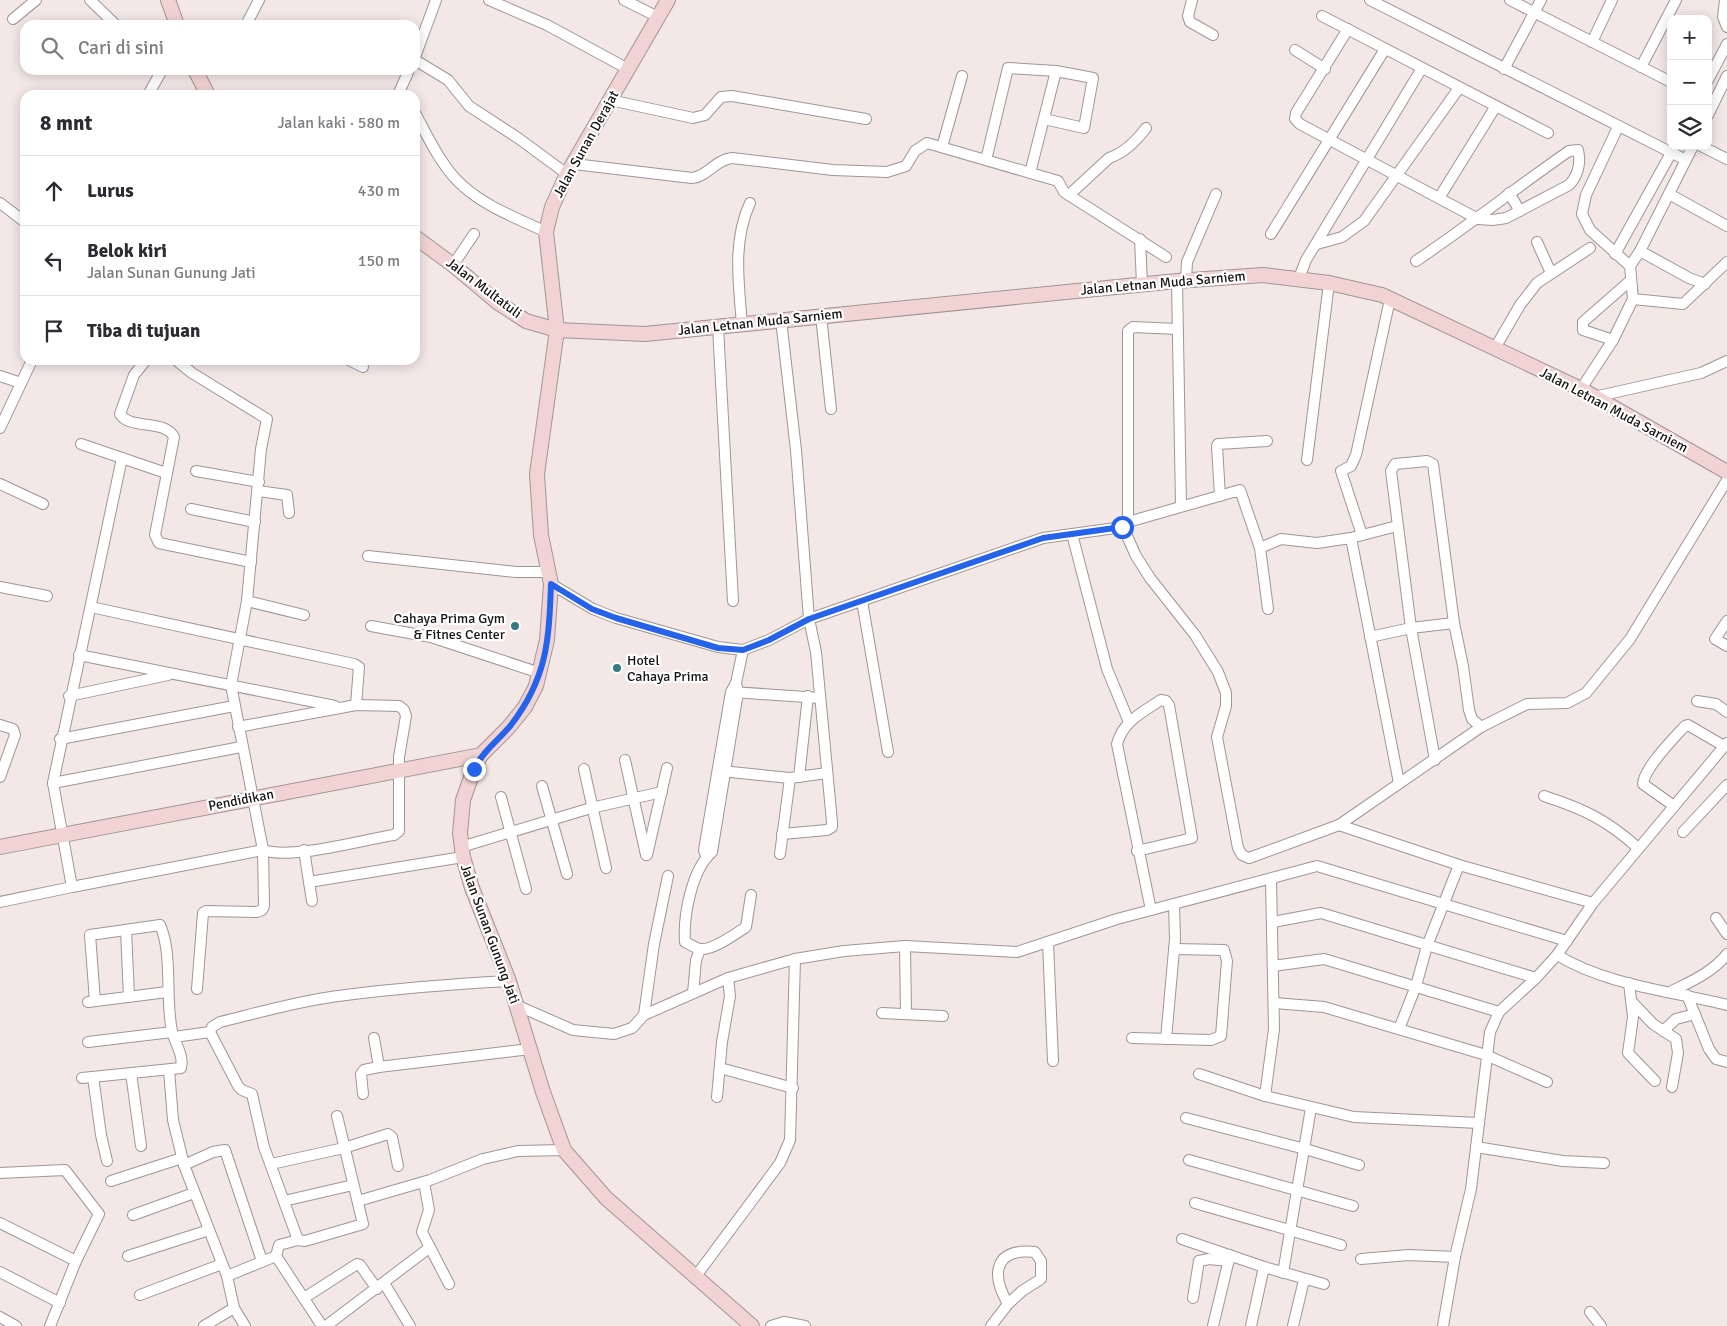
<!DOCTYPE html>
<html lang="id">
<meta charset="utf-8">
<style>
body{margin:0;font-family:Signika,sans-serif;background:#f7f7f7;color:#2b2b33}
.controls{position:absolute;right:15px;top:15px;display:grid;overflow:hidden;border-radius:10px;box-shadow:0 2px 12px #0003}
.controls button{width:45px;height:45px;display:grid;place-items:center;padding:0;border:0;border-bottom:1px solid #e1e1e2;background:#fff;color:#2b2b33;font:25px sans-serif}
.stop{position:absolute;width:15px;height:15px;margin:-11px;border:4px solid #2563eb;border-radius:50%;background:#fff}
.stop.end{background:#2563eb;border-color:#fff;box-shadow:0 1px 5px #0008}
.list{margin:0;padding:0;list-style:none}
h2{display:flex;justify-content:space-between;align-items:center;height:65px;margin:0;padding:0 20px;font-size:21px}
h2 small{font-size:16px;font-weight:400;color:#7c7c81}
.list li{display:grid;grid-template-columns:32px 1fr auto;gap:15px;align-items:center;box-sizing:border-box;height:70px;padding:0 20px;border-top:1px solid #e1e1e2}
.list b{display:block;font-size:19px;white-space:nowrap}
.list p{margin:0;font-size:16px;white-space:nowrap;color:#7c7c81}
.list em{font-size:16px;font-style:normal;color:#7c7c81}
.icon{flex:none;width:28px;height:28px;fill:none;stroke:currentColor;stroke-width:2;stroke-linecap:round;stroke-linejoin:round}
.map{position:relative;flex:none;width:1727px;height:1326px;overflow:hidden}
.search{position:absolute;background:#fff;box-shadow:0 2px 12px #0003;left:20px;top:20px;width:400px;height:55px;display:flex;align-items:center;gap:12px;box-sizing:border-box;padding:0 18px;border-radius:15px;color:#7c7c81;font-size:19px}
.panel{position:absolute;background:#fff;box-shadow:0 2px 12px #0003;left:20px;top:90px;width:400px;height:275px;border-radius:15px}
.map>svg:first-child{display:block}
</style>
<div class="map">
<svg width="1727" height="1326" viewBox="0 0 1727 1326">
<rect width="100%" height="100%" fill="#f4e8e7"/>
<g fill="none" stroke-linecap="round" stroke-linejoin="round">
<g stroke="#a09595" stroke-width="12">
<g id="street">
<polyline points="90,0 116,25"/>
<polyline points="489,0 547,25 628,69"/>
<polyline points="624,0 658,17"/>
<polyline points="1192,0 1188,16 1190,22 1213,35"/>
<polyline points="1370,0 1686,160"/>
<polyline points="1510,0 1671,82"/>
<polyline points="1725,0 1723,17 1727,27"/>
<polyline points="1322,16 1548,133"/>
<polyline points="13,19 36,0"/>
<polyline points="246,25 259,0"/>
<path d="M1348,29l-52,84 -1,6 5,5 178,95 15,1 13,-2 63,-33c9,-9 12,-22 9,-35l-9,1c-52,36 -101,75 -153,110"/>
<polyline points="1592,42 1612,0"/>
<polyline points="1295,50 1325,69"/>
<polyline points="415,57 436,0"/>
<polyline points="415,60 448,80 469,106 518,138 567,174"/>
<polyline points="1641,67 1676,0"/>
<polyline points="1504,69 1541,0"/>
<polyline points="1708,80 1727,44"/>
<polyline points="148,95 162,70"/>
<polyline points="398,95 409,70"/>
<polyline points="610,100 693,118 705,115 721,97 732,96 866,119"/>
<path d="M415,113c13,24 27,55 48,73 23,21 56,33 83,46"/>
<polyline points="1708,115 1727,76"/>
<polyline points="1701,146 1727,159"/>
<polyline points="942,147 962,76"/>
<polyline points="986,160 1008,68 1056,71 1093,78 1084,128 1044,119"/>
<path d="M574,164l118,14c15,-1 24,-19 40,-20l101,12 54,2 19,-6 9,-15 12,-8 131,38 6,11 102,65"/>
<polyline points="1030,173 1056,71"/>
<polyline points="1509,193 1520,211"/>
<polyline points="1669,194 1727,226"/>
<path d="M1069,195l40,-37c15,-5 28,-18 37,-30"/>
<polyline points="1439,198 1496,106"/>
<polyline points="0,203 25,222"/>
<polyline points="1271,234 1385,49"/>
<polyline points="1140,239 1142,284"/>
<polyline points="1537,242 1551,273"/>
<polyline points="1317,244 1342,237 1364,221 1459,88"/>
<polyline points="1640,251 1689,278 1705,284"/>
<polyline points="1615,254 1675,146"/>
<polyline points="453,265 474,234"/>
<polyline points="1630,266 1640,251 1693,146"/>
<polyline points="1299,278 1306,260 1422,68"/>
<polyline points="1186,280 1187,262 1216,194"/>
<polyline points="1177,281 1181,506"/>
<polyline points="1633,299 1683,304 1727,262"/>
<polyline points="821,316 831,409"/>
<polyline points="781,320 796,450 809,619 816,652 832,822 832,827 827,830 782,834"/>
<path d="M742,325c-3,-41 -10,-83 8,-122"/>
<polyline points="718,327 733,601"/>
<polyline points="1613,340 1583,330 1583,322 1631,280"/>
<polyline points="1495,348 1520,305 1537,283 1590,248"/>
<path d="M146,360l-12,15 -14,39c10,16 45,5 54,23l-19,98 4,8 92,19"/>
<polyline points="176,360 192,373 267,419 261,449 247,601 231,685 263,850 264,906 262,910 257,912 206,911 203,913 197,989"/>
<polyline points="349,360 363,367"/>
<polyline points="0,376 21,383"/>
<polyline points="1581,389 1613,340 1633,299 1630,266 1590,230 1582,214 1586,195 1618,127"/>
<polyline points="1594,397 1701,373 1727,361"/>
<polyline points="0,428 32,360"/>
<polyline points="81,444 166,473"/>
<path d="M122,458l-69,325 19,104 191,-37c28,10 98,-10 131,-15l5,-4v-74l7,-41 -2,-6 -5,-4 -43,-1 -118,22"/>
<polyline points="1307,460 1329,283"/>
<polyline points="196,471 259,482"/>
<polyline points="0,484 43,504"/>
<polyline points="258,491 287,495 289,513"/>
<polyline points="1220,496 1217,446 1218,444 1267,441"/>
<polyline points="191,509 255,522"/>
<polyline points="1128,522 1128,331 1133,327 1178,329"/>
<polyline points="1123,527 1136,556 1150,578 1195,635 1218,672 1226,693 1226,706 1217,737 1238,848 1242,855 1249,858 1339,825 1481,727 1527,704 1567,703 1586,693 1630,639 1727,480"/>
<polyline points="1072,534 1107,669 1129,722"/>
<polyline points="1362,535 1341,471 1351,466 1356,455 1390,299"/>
<polyline points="1351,538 1399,783"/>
<polyline points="1260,548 1268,609"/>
<polyline points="368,556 516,572 549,572"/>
<polyline points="551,584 593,609 616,618 718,647 743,650 769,640 809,619 1043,538 1123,527 1128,522 1240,490 1260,548 1281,539 1317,543 1351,538 1397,526"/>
<polyline points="0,587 47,596"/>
<polyline points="247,601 304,615"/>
<polyline points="862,601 888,752"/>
<polyline points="91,607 354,664 359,667 356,705"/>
<polyline points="1727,621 1715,639 1727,646"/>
<polyline points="1454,623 1411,628 1391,471 1395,464 1427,461 1433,464 1454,623 1463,666 1469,710 1472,719 1481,727"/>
<polyline points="371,626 431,637 540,673"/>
<polyline points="1370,637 1411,628 1435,760"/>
<polyline points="79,655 335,706"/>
<path d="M736,683l2,9 -26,160c-20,17 -29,64 -27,90 5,2 10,6 15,7 12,2 37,-16 46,-22l5,-32"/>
<polyline points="733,692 820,698"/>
<polyline points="69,696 168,675"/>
<polyline points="1697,701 1716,704 1727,712"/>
<polyline points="0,725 13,729 15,735 0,777"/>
<polyline points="60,739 234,706"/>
<polyline points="625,760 646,855"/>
<polyline points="584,769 606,868"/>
<polyline points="721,771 790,778 827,773"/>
<polyline points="799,777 808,696"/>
<polyline points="53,783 241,747"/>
<polyline points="542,786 567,874"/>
<path d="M1544,796c40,13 63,24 94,52"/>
<polyline points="501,797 526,889"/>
<path d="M1674,806l-31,-22c1,-16 31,-46 42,-58l3,-1 36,21"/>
<polyline points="1339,825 1459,865 1593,903"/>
<polyline points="1683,832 1727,785"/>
<polyline points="461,847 591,808 662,792"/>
<polyline points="304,850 312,901"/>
<path d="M1137,851l55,-13 -23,-133 -3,-4 -5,-1c-18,12 -38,21 -44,44l34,166"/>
<polyline points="780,854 790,778"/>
<polyline points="647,855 667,768"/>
<polyline points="706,856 704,850 731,692 736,683 743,650"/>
<polyline points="309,882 463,857"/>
<polyline points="0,902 72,887"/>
<polyline points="1716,918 1727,934"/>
<polyline points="1273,922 1321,913 1536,978"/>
<polyline points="126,930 129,997"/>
<polyline points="1048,942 1053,1061"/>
<polyline points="905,946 906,1014"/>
<path d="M1557,955c49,30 114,36 170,50"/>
<polyline points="1273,966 1324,959 1499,1012"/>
<polyline points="1629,983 1633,1017 1628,1053 1655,1081"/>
<path d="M1672,991c20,-10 41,-19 55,-37"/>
<polyline points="693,993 696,960 700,949"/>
<polyline points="1687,995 1709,1049 1716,1059 1727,1062"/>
<polyline points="88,1002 167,992"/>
<polyline points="1632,1002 1653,1024 1676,1039 1678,1053 1672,1087"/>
<polyline points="1274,1003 1324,1007 1486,1055 1547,1082"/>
<polyline points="516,1005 573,1030 614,1034 632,1028 644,1015 728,978 795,959 844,951 905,946 1017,952 1117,919 1317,866 1567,941"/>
<polyline points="882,1013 943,1016"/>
<polyline points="644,1015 654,944 668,876"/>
<polyline points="1399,1029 1416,986 1427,946 1459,865"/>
<polyline points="1663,1031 1676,1019 1695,1014"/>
<path d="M210,1032l2,-5 8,-5c41,-10 83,-22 126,-27 54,-7 108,-11 163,-14"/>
<polyline points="210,1032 238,1086 242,1090 252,1094 264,1147 298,1240"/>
<polyline points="174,1037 210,1032"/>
<polyline points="374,1038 379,1067 530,1049"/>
<polyline points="1132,1038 1211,1040 1221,1036 1227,961 1224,950 1174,949"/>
<polyline points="1166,1039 1175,939 1174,904"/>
<polyline points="88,1042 172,1032"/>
<polyline points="720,1068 793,1088"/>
<polyline points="169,1070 173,1120 184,1165 227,1276 234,1308 245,1326"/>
<polyline points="131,1073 141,1146"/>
<polyline points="1199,1074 1265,1096 1354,1117 1479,1123"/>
<polyline points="93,1077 101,1135 107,1161"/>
<path d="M82,1078l99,-10c3,-13 -6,-24 -9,-37 -7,-32 1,-77 -12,-106l-70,10 5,66"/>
<polyline points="363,1094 361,1074 364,1070 379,1067"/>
<polyline points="1265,1096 1274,1029 1271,880"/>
<polyline points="717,1097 722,1042 730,996 728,978"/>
<polyline points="1186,1118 1305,1149 1359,1165"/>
<polyline points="1476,1147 1563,1161 1604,1163"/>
<polyline points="1189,1160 1353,1206"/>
<polyline points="271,1164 344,1148 388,1134 392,1137 398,1166"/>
<polyline points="184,1165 213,1152 225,1150 262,1261"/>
<polyline points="0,1173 65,1170 99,1214 76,1261 50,1326"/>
<polyline points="111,1181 182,1158"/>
<polyline points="424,1182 429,1210 422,1232 449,1284"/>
<polyline points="284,1201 353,1185"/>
<polyline points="358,1201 430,1180 483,1159 518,1151 564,1150"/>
<polyline points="1195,1203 1341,1245"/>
<polyline points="133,1215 194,1193"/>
<polyline points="0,1223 76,1261"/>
<polyline points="1182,1239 1264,1267 1324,1284"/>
<polyline points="128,1256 209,1230"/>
<polyline points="1361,1259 1409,1255 1455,1257"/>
<polyline points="0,1272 60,1303"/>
<polyline points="1283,1273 1311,1108"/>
<polyline points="227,1276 276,1256"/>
<polyline points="696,1276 780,1163 790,1140 795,959"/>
<polyline points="384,1283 410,1326"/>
<polyline points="140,1295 222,1264"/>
<polyline points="304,1298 357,1264 360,1265 377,1289"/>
<polyline points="1193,1298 1199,1261 1209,1259 1229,1261"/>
<polyline points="1590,1312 1601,1326"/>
<polyline points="0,1317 16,1326"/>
<polyline points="204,1326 234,1308"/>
<polyline points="322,1326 276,1256 279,1245 298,1240 305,1241 363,1224 337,1116"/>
<polyline points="326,1326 429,1248"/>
<polyline points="771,1326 784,1322 805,1326"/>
<path d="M991,1326l17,-22c-18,-31 -13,-56 27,-52l6,9v18l-19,12 -14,13"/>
<polyline points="1213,1326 1230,1255"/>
<polyline points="1251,1326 1264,1267"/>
<polyline points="1293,1326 1304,1280"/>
<polyline points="1443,1326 1455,1257 1471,1189 1490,1032 1499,1012 1536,978 1557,955 1593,903 1727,743"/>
</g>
</g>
<g stroke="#a09595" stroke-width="16">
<g id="secondary">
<polyline points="168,0 177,25"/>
<polyline points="668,0 567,174 552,207 546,232 557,330 537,474 541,535 551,584 547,640 536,686 525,707 508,728 481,755 474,769 463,800 460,833 463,857 472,888 509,981 543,1092 564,1150 606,1198 752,1326"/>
<polyline points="195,70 208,95"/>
<polyline points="415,237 453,265 497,302 526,321 557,330 645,334 1177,281 1263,275 1329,283 1382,295 1581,389 1727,472"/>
<polyline points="0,847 481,755"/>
</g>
</g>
<use href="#street" stroke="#fff" stroke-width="10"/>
<use href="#secondary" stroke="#f2d3d3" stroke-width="14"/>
</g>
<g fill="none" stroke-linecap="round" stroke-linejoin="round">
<path stroke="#2563eb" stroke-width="6" d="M474,769c9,-18 24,-28 37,-44 36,-47 38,-84 40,-141l41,25 24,9 102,30 25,2 26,-10 40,-21 234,-81 79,-11"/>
</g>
<g fill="#337c81" stroke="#fff" stroke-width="2">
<circle cx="515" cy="626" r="5"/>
<circle cx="617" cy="668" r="5"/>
</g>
<g text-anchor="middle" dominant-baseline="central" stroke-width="4.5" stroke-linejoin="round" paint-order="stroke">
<g font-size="14" fill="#181414" stroke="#fff">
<text transform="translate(586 144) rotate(-61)">Jalan Sunan Derajat</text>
<text transform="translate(1163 283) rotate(-5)">Jalan Letnan Muda Sarniem</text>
<text transform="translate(484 288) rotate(37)">Jalan Multatuli</text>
<text transform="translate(760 322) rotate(-6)">Jalan Letnan Muda Sarniem</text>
<text transform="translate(1614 410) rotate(28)">Jalan Letnan Muda Sarniem</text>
<text transform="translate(241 800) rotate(-11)">Pendidikan</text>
<text transform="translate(490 934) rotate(70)">Jalan Sunan Gunung Jati</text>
</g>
<g font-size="14" fill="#181414" stroke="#fff" text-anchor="end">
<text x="505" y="618">Cahaya Prima Gym<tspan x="505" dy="16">&amp; Fitnes Center</tspan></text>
<text x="627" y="660" text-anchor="start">Hotel<tspan x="627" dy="16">Cahaya Prima</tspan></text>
</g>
</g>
</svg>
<div class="controls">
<button>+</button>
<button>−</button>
<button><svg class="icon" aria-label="layers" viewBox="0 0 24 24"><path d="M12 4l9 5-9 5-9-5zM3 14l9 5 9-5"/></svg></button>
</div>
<div class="stop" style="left:1122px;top:527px"></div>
<div class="stop end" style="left:474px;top:769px"></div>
<div class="search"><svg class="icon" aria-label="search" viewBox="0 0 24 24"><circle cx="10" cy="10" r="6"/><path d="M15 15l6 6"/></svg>Cari di sini</div>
<section class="panel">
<h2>8 mnt<small>Jalan kaki · 580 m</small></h2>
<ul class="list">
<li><svg class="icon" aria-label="ahead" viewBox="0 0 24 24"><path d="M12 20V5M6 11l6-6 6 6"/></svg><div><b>Lurus</b></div><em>430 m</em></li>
<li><svg class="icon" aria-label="left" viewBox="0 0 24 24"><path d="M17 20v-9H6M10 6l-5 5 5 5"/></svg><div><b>Belok kiri</b><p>Jalan Sunan Gunung Jati</p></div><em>150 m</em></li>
<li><svg class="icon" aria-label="arrive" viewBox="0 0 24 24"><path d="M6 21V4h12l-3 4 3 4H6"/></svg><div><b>Tiba di tujuan</b></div></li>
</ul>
</section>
</div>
